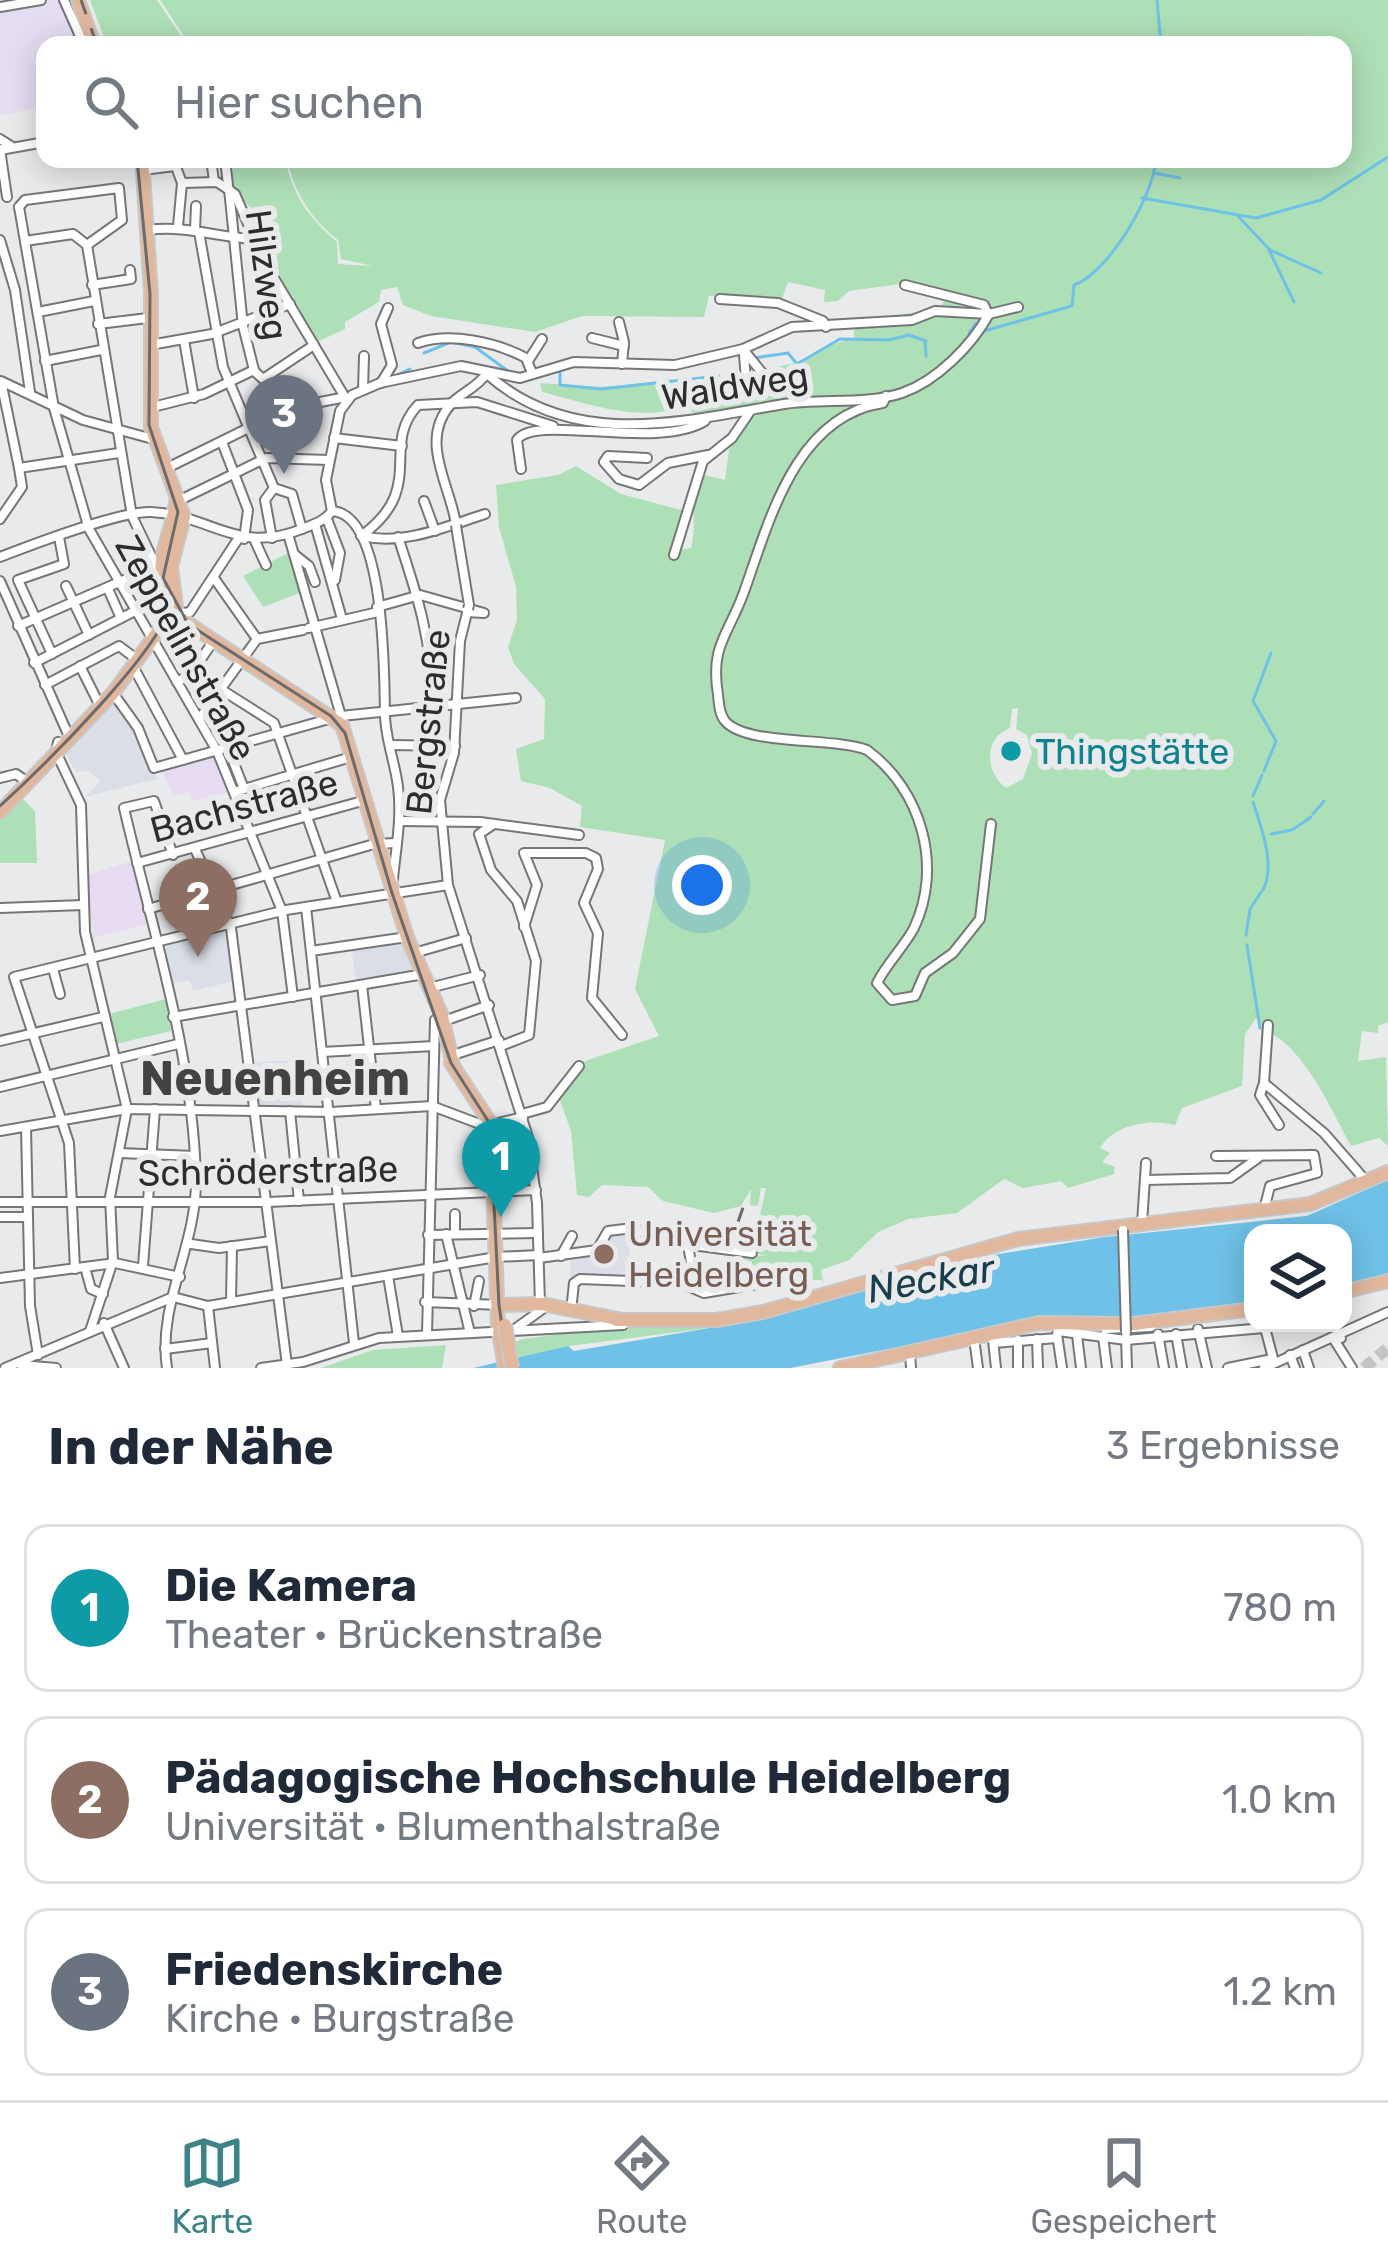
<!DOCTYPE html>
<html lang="de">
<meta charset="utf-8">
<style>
body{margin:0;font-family:Rubik,sans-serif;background:#f2f2f3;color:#1f2937}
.controls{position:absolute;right:36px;bottom:36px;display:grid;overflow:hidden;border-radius:24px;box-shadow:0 6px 30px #0003}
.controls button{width:108px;height:108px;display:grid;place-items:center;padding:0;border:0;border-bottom:3px solid #e0e1e3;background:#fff;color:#1f2937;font:60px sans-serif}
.you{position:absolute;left:702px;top:885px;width:42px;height:42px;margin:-30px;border:9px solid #fff;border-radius:50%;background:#1a73e8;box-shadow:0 0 0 18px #1a73e833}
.badge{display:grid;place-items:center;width:78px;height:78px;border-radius:50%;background:#3b8386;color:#fff;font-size:39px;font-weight:700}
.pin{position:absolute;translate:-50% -99px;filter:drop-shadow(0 3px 6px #0008)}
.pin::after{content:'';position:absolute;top:63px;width:42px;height:36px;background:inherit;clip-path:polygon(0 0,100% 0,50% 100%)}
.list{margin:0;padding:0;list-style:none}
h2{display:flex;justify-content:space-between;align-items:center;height:156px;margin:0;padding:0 48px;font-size:51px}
h2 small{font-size:39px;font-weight:400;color:#747a83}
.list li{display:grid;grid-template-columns:78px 1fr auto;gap:36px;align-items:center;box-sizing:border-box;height:168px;margin:0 24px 24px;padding:0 24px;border:3px solid #e0e1e3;border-radius:24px}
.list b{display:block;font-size:45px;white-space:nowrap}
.list p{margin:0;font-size:39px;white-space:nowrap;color:#747a83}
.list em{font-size:39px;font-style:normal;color:#747a83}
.icon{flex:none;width:66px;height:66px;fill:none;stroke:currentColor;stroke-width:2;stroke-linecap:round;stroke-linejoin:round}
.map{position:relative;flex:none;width:1388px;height:1368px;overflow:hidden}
.search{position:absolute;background:#fff;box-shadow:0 6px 30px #0003;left:36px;right:36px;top:36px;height:132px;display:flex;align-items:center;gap:30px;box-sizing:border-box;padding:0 42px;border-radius:24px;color:#747a83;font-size:45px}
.sheet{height:732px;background:#fff}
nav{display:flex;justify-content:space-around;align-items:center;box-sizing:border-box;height:168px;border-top:3px solid #e0e1e3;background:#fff;font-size:33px;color:#747a83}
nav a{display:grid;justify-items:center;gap:6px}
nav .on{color:#3b8386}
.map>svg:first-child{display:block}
</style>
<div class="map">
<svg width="1388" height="1368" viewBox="0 0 1388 1368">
<rect width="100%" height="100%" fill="#e9eaec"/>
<polygon fill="#e4dcf1" points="0,0 69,0 84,45 45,45 45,107 0,115"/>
<g fill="#dadfe7">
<polygon points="113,699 127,713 157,779 85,797 101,781 89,771 76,772 65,753"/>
<polygon points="228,929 234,981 193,991 190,980 171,984 164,953 168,944"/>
<polygon points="403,939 418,973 357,984 351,947"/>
<polygon points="287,1060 288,1071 302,1071 302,1108 255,1107 251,1063"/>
<polygon points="631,1229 627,1281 570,1277 571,1256 594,1252 609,1231"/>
</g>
<g fill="#e6dbf0">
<polygon points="216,753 230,792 193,801 189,792 174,796 160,767"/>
<polygon points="132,861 149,924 93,938 87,875"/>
</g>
<g fill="#aee0b7" fill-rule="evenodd">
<polygon points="90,0 157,0 187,45 107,45"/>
<path d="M160,0h1228v1022l-10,4v7l-16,-2 -4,30 28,-4 2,89 -9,-8 -28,8c-18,-33 -34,-70 -60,-97 -11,-13 -24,-15 -35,-31l-11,16 -3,52 -60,22 -7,17c-25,-7 -62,0 -75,23l10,5 -8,9 13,5 -1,7 -46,14 -7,-7 -38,7 -19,-9 -47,34 -49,6 -30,13 -29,28 -28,10 3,15 -2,-5h-15v6l-11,3 1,10 -7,3 -8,-26 -52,-6 -4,-4 6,-5 19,8 1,-7 -35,-11 50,5 -15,-4 14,-64h-5l-3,18 -8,-1 1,-16 -10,17 -27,7 -51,-12 -15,-14 -46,-2 -13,12 -12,-2 -6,-64 -13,-36 27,-34 74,-25 -24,-47 30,-149 -85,-13 2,-21 -32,-18 -29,-7 -5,-32 28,-10 1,-40 -31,-35 -6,-17 9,-27 -1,-33 -17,-60 -3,-42 62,-10 18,-9 45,28 64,17 -12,40 18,-3c7,-28 -3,-47 6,-75l28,7 4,-30 25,-38 -57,8 -9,-15c-45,19 -100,-1 -146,-13l-2,-9 63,4 117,-11 18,11 35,2 -3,-21c39,-4 48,-23 84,-29v-18l86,-12 4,-8 -32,-9 -5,-9 -58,8 -11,10 -14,1 1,-12 -37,-8 -6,17 -73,-3 -5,21 -122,-1 -47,16 -104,-16 -28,-11 -6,-18 -16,3 -2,12 -34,20v7l-30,14 -56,-97c8,-32 -12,-38 -25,-56l-2,-31h53c8,37 24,59 52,83l1,22 35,2 -32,-7 -3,-19c-28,-22 -43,-47 -51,-81h1056v-114h-1153zM1018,708l-2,21 11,6 5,19 -9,25 -17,9c-21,-16 -23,-50 4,-60l2,-19z"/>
<polygon points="292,551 302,592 263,607 243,576"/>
<polygon points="22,798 35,811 37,863 0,863 0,820"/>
<polygon points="166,999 171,1031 111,1045 105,1015"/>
<polygon points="643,1323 717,1327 569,1346 516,1360 513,1343 523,1339"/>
<polygon points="446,1345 442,1368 321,1368 373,1350"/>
</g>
<polygon fill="#6fc1e7" points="1388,1180 1388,1275 1343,1288 1343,1233 1253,1233 1253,1304 1141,1318 1038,1320 790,1368 473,1368 568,1346 574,1351 763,1319 865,1284 974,1258 1105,1237 1307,1216"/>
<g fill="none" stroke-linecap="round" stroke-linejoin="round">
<g stroke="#6fc1e7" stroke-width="3">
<polyline points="1157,0 1161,45"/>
<polyline points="1154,173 1180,178"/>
<polyline points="1142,198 1256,218 1321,200 1388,157"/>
<polyline points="1237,215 1270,250 1321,273"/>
<polyline points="1269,250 1294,302"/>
<path d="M984,331l88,-25 2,-21c33,-11 79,-87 82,-126"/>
<polyline points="969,333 976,323"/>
<polyline points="925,341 926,356"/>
<polyline points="424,353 451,342 475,347 508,371"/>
<polyline points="754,358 788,353 797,364 840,339 889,340 909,335 926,341"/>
<polyline points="560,372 560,385 601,389 719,376"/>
<polyline points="395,376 410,369"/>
<polyline points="1264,771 1276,741 1253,701 1271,653"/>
<polyline points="1253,796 1262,775"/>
<path d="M1253,802c8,25 23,63 10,88"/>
<polyline points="1313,814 1324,801"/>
<polyline points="1271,834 1292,830 1311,817"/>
<polyline points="1246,935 1250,909 1261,892"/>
<polyline points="1247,945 1260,1028"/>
</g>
<polyline stroke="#c3c4c6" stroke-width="12" stroke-dasharray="12 6" stroke-linecap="butt" points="1364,1368 1388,1348"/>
<g stroke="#767678" stroke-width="12">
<g id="minor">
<polyline points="64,0 84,45"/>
<polyline points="0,7 41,0"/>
<polyline points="0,139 11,146"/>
<polyline points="0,149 7,197"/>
<polyline points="0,150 45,142"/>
<polyline points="173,159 182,183"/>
<polyline points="211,159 214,181"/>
<polyline points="225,159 228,185"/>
<polyline points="151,169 175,166"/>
<polyline points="182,183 217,182 235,194 265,263 346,399"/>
<polyline points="229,189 243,326 254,370"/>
<polyline points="19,207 54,408 89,529 217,751 282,911 293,997"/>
<polyline points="19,207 25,200 119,188 122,220 87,245"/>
<polyline points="178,226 182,183"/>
<path d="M148,230c37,-5 68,7 106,9"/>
<polyline points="195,230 196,206"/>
<polyline points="199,232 223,367 274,488"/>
<polyline points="0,240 15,290 30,392"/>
<polyline points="25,241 73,234 87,245 132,516 158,570"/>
<polyline points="92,285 131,279 130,270"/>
<polyline points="905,285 984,305 988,314"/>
<polyline points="720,299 778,303 823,321 826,327"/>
<polyline points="38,312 94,301"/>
<polyline points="619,322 624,342 622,364"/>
<polyline points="98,324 148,318"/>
<polyline points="592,338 624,346"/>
<polyline points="184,340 194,398"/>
<path d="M418,343c32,-11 78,-1 108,15l6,15"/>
<polyline points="150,345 212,334 290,304"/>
<polyline points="743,349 763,374"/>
<polyline points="744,355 746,380"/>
<polyline points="45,361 101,350"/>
<polyline points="528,361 542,339"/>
<polyline points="254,371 263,379 314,345"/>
<path d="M487,374c86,77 197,47 297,30 38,-6 82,1 118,-11 35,-12 70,-48 87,-79"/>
<polyline points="381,383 392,365 381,324 388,308"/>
<polyline points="363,390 364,356"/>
<path d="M886,396l-3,7c-88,13 -114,119 -139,189 -16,44 -34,53 -26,103 1,8 1,19 7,26 21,25 109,16 142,29 55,40 76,117 47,178 -10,19 -27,35 -37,55l15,17 23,-4 10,-23 28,-20 27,-34 11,-95"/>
<polyline points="149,408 204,394 254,370"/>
<polyline points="334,438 402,446"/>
<polyline points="222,442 248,510 244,539"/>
<polyline points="119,453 19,468 1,381 83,420 153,439"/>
<polyline points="647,458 608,456 604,462 619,479 639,485 668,463 708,455"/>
<polyline points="167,468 289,408 341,398"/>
<path d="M521,469l-4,-29c17,-27 141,11 188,-19"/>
<polyline points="274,488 292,494 302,529"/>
<polyline points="178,501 266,458 329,460"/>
<polyline points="424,501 435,531"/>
<polyline points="332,511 326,480 340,411 352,395 380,383 461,366 520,378 574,362 675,365 743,349 792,327 912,320 935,311 989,314 1018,307"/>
<path d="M332,511c54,3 52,163 53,203 0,24 10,48 13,73 4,30 -2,61 -5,92"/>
<polyline points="0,519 22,487 19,468"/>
<polyline points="327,519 340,553 335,580"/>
<polyline points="315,524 342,619"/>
<path d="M456,525c-5,-39 -38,-84 -5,-121 11,-12 26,-16 36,-31"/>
<polyline points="457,532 469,605"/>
<polyline points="288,534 341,716"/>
<path d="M361,536c67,-48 18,-89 57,-131l59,-3 76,24"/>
<path d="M363,536c40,10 84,-10 122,-22"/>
<path d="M398,537c19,57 35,106 34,167"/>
<polyline points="272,538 265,500 274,488"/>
<polyline points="255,541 266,565"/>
<polyline points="294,554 309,566 315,582"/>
<polyline points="674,555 703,461 732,438 749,413"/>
<path d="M0,557c31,-12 121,-46 151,-45 61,3 85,43 151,17 12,-5 23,-8 30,-18"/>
<polyline points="214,578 257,639"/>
<polyline points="0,581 67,732"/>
<polyline points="66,586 89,635"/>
<polyline points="108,589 121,618"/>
<polyline points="377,607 420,595 484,613 467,612"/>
<polyline points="468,609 460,641 454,753 440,800 448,885 528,1137 537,1203 540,1304"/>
<polyline points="183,613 190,612 238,539"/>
<polyline points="18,626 154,567"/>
<polyline points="309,628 378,612"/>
<polyline points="52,654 18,580 64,564 59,537"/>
<polyline points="34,663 135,611"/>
<polyline points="80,666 98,702"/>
<polyline points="134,668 183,760"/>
<polyline points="177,682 191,674 214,640"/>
<polyline points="45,685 119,646 135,658"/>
<polyline points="222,690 274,723 337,902"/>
<polyline points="113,693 138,728 154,768 329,719"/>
<polyline points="341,716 516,698"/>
<polyline points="199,719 257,639 303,630"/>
<polyline points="58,742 56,752 81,805 85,932 127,1109 110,1197 113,1261 90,1331"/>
<polyline points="390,745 455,746"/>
<polyline points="228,748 244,789"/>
<polyline points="0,778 16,774 23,779"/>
<polyline points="234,792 351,757"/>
<polyline points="399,821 480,822 579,835"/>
<polyline points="494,824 479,834 491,870 517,901 536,961 529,1035 501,1046"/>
<polyline points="195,849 231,928 287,1365"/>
<polyline points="137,863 366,800"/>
<polyline points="306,907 354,1343"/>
<polyline points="0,908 83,905"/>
<polyline points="148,909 374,844 396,843"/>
<polyline points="524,927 537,885 524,853 586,853 596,858 598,869 584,903 598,933 592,998 622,1035"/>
<polyline points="311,951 407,937"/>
<polyline points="414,953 466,938"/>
<polyline points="53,969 60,994"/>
<polyline points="362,985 376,1109"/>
<polyline points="429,988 480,975"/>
<polyline points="173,1017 424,974"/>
<polyline points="444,1021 489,1005"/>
<polyline points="1268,1025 1264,1083 1324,1133 1366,1181"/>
<polyline points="0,1041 103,1017"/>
<polyline points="322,1052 434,1046"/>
<polyline points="453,1055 499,1040"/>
<polyline points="1264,1083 1260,1095 1279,1125"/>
<polyline points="0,1087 178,1044"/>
<polyline points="290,1111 299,1201"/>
<polyline points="522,1114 547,1107 579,1066"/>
<polyline points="26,1128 30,1306 38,1355"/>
<polyline points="0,1131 127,1109 331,1112 432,1106 485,1126 523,1117"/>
<polyline points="119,1153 195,1156"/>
<polyline points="493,1153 531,1151"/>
<polyline points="1216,1156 1314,1155 1317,1173 1270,1186 1264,1210"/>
<polyline points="1146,1180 1230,1178 1258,1158"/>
<polyline points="0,1202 268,1202 536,1190"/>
<polyline points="0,1217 28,1217"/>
<polyline points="1142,1223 1146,1163"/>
<polyline points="446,1234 470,1333"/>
<polyline points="455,1234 455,1214"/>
<polyline points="428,1235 538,1233"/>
<polyline points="191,1244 219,1248 271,1241"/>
<polyline points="561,1256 572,1236"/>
<polyline points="539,1258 597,1250 608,1231 633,1228 663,1241 752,1253"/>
<polyline points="143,1266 155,1109"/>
<polyline points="85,1267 91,1289 103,1294"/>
<polyline points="75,1269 69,1143 14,977 286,910 448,885"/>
<polyline points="388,1276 398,1336"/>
<polyline points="0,1278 115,1263 180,1277"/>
<polyline points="231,1302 232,1246"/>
<polyline points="425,1302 500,1305"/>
<polyline points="208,1306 215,1368"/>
<polyline points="474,1306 479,1281"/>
<polyline points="571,1311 574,1283 580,1279 681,1283 704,1293 757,1284 692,1269 688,1245"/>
<polyline points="104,1323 124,1368"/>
<polyline points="1332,1323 1341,1338"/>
<polyline points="1264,1324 1274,1362"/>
<polyline points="1106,1329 1151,1327"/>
<polyline points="1198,1329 1207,1368"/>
<polyline points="512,1331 544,1308"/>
<polyline points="1058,1331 1126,1340 1264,1328"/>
<polyline points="427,1334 435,1020"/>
<polyline points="1057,1334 1062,1368"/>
<polyline points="1158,1334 1164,1368"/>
<polyline points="1176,1334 1182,1368"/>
<polyline points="1077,1335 1081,1368"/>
<polyline points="1103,1336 1107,1368"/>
<polyline points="1126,1337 1127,1368"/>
<polyline points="974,1338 978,1368"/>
<polyline points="1037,1339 1038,1368"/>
<polyline points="993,1340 996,1368"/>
<polyline points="1018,1340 1018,1368"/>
<polyline points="1335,1341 1352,1368"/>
<polyline points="994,1343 1057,1338"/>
<polyline points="165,1349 212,1343"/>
<polyline points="1303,1350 1309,1368"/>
<polyline points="910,1352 911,1368"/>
<polyline points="1290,1355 1295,1368"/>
<polyline points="21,1365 56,1368"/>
<polyline points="5,1368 173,1297 208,1306 496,1257 539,1255"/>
<path d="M167,1368c-10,-63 30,-123 29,-189 -3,-126 -44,-250 -72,-371l30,-7 19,54"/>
<polyline points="261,1368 303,1362 379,1338 623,1325"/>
<polyline points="1228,1368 1272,1359"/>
<polyline points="1264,1368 1388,1312"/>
</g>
</g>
<g stroke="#c8c8c9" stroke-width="16">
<g id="major">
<polyline points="78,0 94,45"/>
<path d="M176,502c-9,53 -29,63 2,115l164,108 65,212 35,79 11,49"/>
<polyline points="0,812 113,693 176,607 171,567 184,517 151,427 151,293 142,159"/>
<polyline points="451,1063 491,1124 498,1325"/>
<polyline points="1343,1292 1388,1281"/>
<polyline points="500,1305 542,1304 623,1320"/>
<polyline points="616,1320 717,1320 763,1312 1018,1239 1310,1204 1388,1172"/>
<polyline points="499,1333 505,1368"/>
<polyline points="840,1368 1039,1323 1134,1324 1253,1309"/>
</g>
</g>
<use href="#minor" stroke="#fff" stroke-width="8"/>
<use href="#major" stroke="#e1b89d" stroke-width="12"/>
<g stroke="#6a6b6c" stroke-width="3">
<polyline points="137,159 150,294 149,425 178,512 163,578 188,624 331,716 345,733 392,893 451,1063 490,1124 499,1305 508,1368"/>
<path d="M0,806c35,-32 178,-170 171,-211"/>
</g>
<g stroke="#6a6b6c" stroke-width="3" stroke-dasharray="15 15" stroke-linecap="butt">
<polyline points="81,0 97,45"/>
<polyline points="738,1222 745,1202"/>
</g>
<g stroke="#767678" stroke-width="12" stroke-linecap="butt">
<g id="minor-bridge">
<polyline points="456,525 457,532"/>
<polyline points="468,609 469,605"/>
<polyline points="1123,1230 1126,1332"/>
</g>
</g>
<g stroke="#c8c8c9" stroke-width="16" stroke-linecap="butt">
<polyline id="major-bridge" points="505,1325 512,1368"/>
</g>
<use href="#minor-bridge" stroke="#fff" stroke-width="8"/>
<use href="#major-bridge" stroke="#e1b89d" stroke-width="12"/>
</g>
<circle fill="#0f9aa8" stroke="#e9eaec" stroke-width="4.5" cx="1011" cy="751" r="12"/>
<circle fill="#8d6e63" stroke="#e9eaec" stroke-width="4.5" cx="604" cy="1254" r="12"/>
<g text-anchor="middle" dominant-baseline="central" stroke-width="12" stroke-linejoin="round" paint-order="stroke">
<g font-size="36" fill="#2d2d2e" stroke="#e9eaec">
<text transform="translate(267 275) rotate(82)">Hilzweg</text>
<text transform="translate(735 386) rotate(-9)">Waldweg</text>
<text transform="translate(186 648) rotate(61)">Zeppelinstraße</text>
<text transform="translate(428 722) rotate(-84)">Bergstraße</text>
<text transform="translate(244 806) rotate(-15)">Bachstraße</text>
<text transform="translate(268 1171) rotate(-1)">Schröderstraße</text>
</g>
<g font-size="36" fill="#0d838f" stroke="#e9eaec" text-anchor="start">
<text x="1035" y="751">Thingstätte</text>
</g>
<g font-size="36" fill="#785e54" stroke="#e9eaec" text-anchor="start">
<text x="628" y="1233">Universität<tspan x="628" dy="41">Heidelberg</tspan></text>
</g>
<g font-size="39" font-style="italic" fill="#183d4d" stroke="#e9eaec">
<text transform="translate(931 1279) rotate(-10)">Neckar</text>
</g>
<g font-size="48" font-weight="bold" fill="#424344" stroke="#e9eaec">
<text x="275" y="1078">Neuenheim</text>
</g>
</g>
</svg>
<div class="controls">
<button><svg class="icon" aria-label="layers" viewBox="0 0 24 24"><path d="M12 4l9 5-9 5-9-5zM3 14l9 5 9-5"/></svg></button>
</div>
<div class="you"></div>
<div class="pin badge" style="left:501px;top:1217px;background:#0f9aa8">1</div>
<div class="pin badge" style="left:198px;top:957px;background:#8d6e63">2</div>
<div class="pin badge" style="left:284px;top:474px;background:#6b7280">3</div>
<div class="search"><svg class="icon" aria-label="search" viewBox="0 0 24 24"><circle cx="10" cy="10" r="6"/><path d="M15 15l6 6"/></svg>Hier suchen</div>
</div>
<section class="sheet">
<h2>In der Nähe<small>3 Ergebnisse</small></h2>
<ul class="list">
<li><span class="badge" style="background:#0f9aa8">1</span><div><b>Die Kamera</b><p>Theater · Brückenstraße</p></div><em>780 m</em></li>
<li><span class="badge" style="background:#8d6e63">2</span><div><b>Pädagogische Hochschule Heidelberg</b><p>Universität · Blumenthalstraße</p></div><em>1.0 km</em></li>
<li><span class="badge" style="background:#6b7280">3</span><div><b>Friedenskirche</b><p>Kirche · Burgstraße</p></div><em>1.2 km</em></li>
</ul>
</section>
<nav>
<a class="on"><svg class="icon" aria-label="map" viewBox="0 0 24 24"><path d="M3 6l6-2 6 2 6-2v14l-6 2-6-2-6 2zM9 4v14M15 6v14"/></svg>Karte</a>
<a><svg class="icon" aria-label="directions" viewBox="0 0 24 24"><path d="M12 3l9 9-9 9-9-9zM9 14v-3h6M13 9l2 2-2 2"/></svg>Route</a>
<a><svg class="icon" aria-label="saved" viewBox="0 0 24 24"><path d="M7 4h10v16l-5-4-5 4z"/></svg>Gespeichert</a>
</nav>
